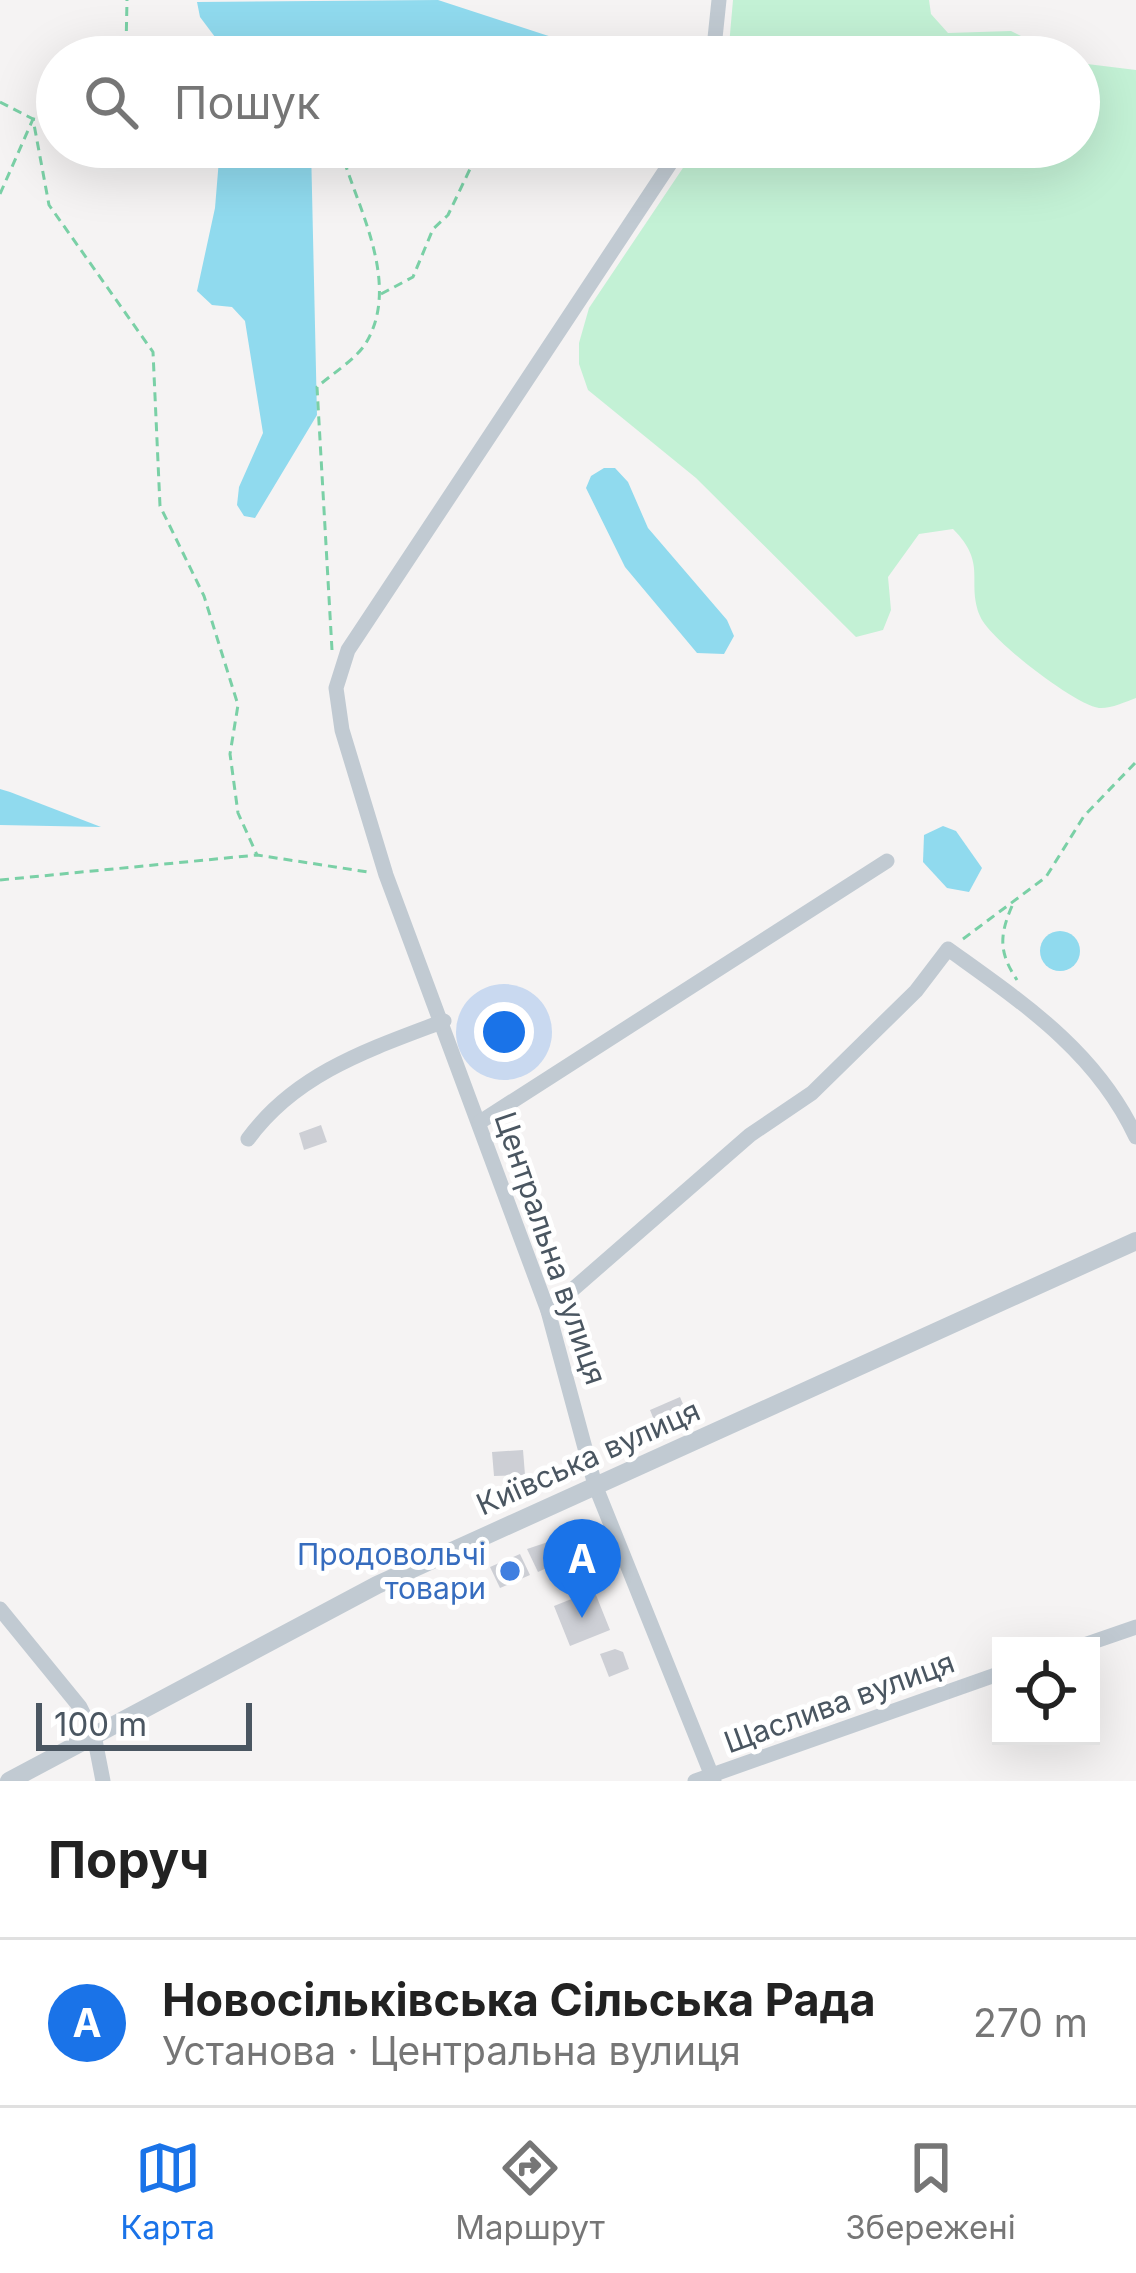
<!DOCTYPE html>
<html lang="uk">
<meta charset="utf-8">
<style>
body{margin:0;font-family:Inter,sans-serif;background:#f2f2f2;color:#222}
.controls{position:absolute;right:36px;bottom:36px;display:grid;overflow:hidden;border-radius:0px;box-shadow:0 12px 48px #0002}
.controls button{width:108px;height:108px;display:grid;place-items:center;padding:0;border:0;border-bottom:3px solid #e0e0e0;background:#fff;color:#222;font:60px sans-serif}
.scale{position:absolute;left:36px;bottom:30px;width:216px;box-sizing:border-box;padding-left:12px;border:6px solid #4a5661;border-top:0;font-size:33px;line-height:42px;white-space:nowrap;color:#4a5661;-webkit-text-stroke:9px #fff;paint-order:stroke}
.you{position:absolute;left:504px;top:1032px;width:42px;height:42px;margin:-30px;border:9px solid #fff;border-radius:50%;background:#1a73e8;box-shadow:0 0 0 18px #1a73e833}
.badge{display:grid;place-items:center;width:78px;height:78px;border-radius:50%;background:#1a73e8;color:#fff;font-size:39px;font-weight:700}
.pin{position:absolute;translate:-50% -99px;filter:drop-shadow(0 3px 6px #0008)}
.pin::after{content:'';position:absolute;top:63px;width:42px;height:36px;background:inherit;clip-path:polygon(0 0,100% 0,50% 100%)}
.list{margin:0;padding:0;list-style:none}
h2{display:flex;justify-content:space-between;align-items:center;height:156px;margin:0;padding:0 48px;font-size:51px}
h2 small{font-size:39px;font-weight:400;color:#767676}
.list li{display:grid;grid-template-columns:78px 1fr auto;gap:36px;align-items:center;box-sizing:border-box;height:168px;padding:0 48px;border-top:3px solid #e0e0e0}
.list b{display:block;font-size:45px;white-space:nowrap}
.list p{margin:0;font-size:39px;white-space:nowrap;color:#767676}
.list em{font-size:39px;font-style:normal;color:#767676}
.icon{flex:none;width:66px;height:66px;fill:none;stroke:currentColor;stroke-width:2;stroke-linecap:round;stroke-linejoin:round}
.map{position:relative;flex:none;width:1136px;height:1781px;overflow:hidden}
.search{position:absolute;background:#fff;box-shadow:0 12px 48px #0002;left:36px;right:36px;top:36px;height:132px;display:flex;align-items:center;gap:30px;box-sizing:border-box;padding:0 42px;border-radius:66px;color:#767676;font-size:45px}
.sheet{height:324px;background:#fff}
nav{display:flex;justify-content:space-around;align-items:center;box-sizing:border-box;height:168px;border-top:3px solid #e0e0e0;background:#fff;font-size:33px;color:#767676}
nav a{display:grid;justify-items:center;gap:6px}
nav .on{color:#1a73e8}
.map>svg:first-child{display:block}
</style>
<div class="map">
<svg width="1136" height="1781" viewBox="0 0 1136 1781">
<rect width="100%" height="100%" fill="#f5f3f3"/>
<g fill="#c3f1d5">
<polygon points="733,0 929,0 931,14 948,33 1011,31 1063,57 728,57"/>
<path d="M1079,63l57,7v628c-11,4 -26,11 -37,10 -24,-3 -110,-69 -119,-92 -14,-35 8,-52 -27,-87l-34,5 -31,43 3,33 -8,20 -27,7 -160,-159 -108,-88 -9,-26v-21l10,-35 108,-161h382z"/>
</g>
<g fill="#90daee">
<polygon points="438,0 613,57 216,57 218,41 200,17 197,2"/>
<polygon points="220,147 311,147 317,415 255,518 244,516 237,505 239,487 263,433 245,321 232,307 212,305 197,291 215,208"/>
<polygon points="604,468 615,468 628,482 648,528 727,620 734,636 724,654 697,653 625,567 586,488 591,476"/>
<polygon points="0,789 10,792 101,827 0,825"/>
<polygon points="943,826 956,831 982,868 969,892 947,888 923,862 924,835"/>
<circle cx="1060" cy="951" r="20"/>
</g>
<g fill="#cdcfd5">
<polygon points="321,1125 327,1142 304,1150 299,1133"/>
<polygon points="680,1397 691,1423 660,1435 650,1410"/>
<polygon points="523,1450 525,1475 494,1476 492,1452"/>
<polygon points="563,1537 572,1556 538,1572 527,1549"/>
<polygon points="520,1554 530,1575 500,1588 490,1567"/>
<polygon points="594,1590 610,1630 570,1646 554,1606"/>
<polygon points="615,1649 623,1652 629,1669 609,1677 600,1654"/>
</g>
<g fill="none" stroke-linecap="round" stroke-linejoin="round">
<g stroke="#7ad0a6" stroke-width="3" stroke-dasharray="9 6" stroke-linecap="butt">
<polyline points="117,57 126,49 127,0"/>
<polyline points="0,102 33,119 49,205 153,352 160,506 204,596 238,705 230,754 238,813 257,855"/>
<polyline points="0,194 33,119 48,121 57,113"/>
<polyline points="381,294 413,277 433,229 448,215 470,169 467,147"/>
<path d="M332,650l-15,-263c15,-13 39,-28 49,-44 36,-61 -10,-137 -26,-196"/>
<polyline points="0,880 257,855 368,872"/>
<path d="M1012,906c-13,30 -13,47 5,74"/>
<polyline points="963,939 1046,877 1084,816 1136,762"/>
</g>
<g stroke="#c1cad2" stroke-width="15">
<polyline points="713,57 719,0"/>
<polyline points="681,147 348,650 336,688 342,730 386,875 548,1311 595,1485 714,1781"/>
<polyline points="480,1122 887,861"/>
<path d="M248,1139c48,-66 122,-90 196,-118"/>
<path d="M548,1311l202,-176 62,-42 104,-102 32,-42c75,54 148,102 188,188"/>
<polyline points="0,1609 80,1707 94,1735 103,1781"/>
<polyline points="1081,1646 1136,1627"/>
<polyline points="695,1781 1001,1673"/>
</g>
<polyline stroke="#c1cad2" stroke-width="18" points="9,1781 377,1585 1136,1241"/>
</g>
<circle fill="#3f7fe0" stroke="#fff" stroke-width="4.5" cx="510" cy="1571" r="12"/>
<g text-anchor="middle" dominant-baseline="central" stroke-width="10" stroke-linejoin="round" paint-order="stroke">
<g font-size="30" fill="#4a5661" stroke="#fff">
<text transform="translate(551 1248) rotate(71)">Центральна вулиця</text>
<text transform="translate(588 1457) rotate(-24)">Київська вулиця</text>
<text transform="translate(839 1702) rotate(-20)">Щаслива вулиця</text>
</g>
<g font-size="30" fill="#366cbe" stroke="#fff" text-anchor="end">
<text x="486" y="1554">Продовольчі<tspan x="486" dy="34">товари</tspan></text>
</g>
</g>
</svg>
<div class="controls">
<button><svg class="icon" aria-label="locate" viewBox="0 0 24 24"><circle cx="12" cy="12" r="6"/><path d="M12 2v4M12 18v4M2 12h4M18 12h4"/></svg></button>
</div>
<div class="scale">100 m</div>
<div class="you"></div>
<div class="pin badge" style="left:582px;top:1618px">A</div>
<div class="search"><svg class="icon" aria-label="search" viewBox="0 0 24 24"><circle cx="10" cy="10" r="6"/><path d="M15 15l6 6"/></svg>Пошук</div>
</div>
<section class="sheet">
<h2>Поруч<small></small></h2>
<ul class="list">
<li><span class="badge">A</span><div><b>Новосільківська Сільська Рада</b><p>Установа · Центральна вулиця</p></div><em>270 m</em></li>
</ul>
</section>
<nav>
<a class="on"><svg class="icon" aria-label="map" viewBox="0 0 24 24"><path d="M3 6l6-2 6 2 6-2v14l-6 2-6-2-6 2zM9 4v14M15 6v14"/></svg>Карта</a>
<a><svg class="icon" aria-label="directions" viewBox="0 0 24 24"><path d="M12 3l9 9-9 9-9-9zM9 14v-3h6M13 9l2 2-2 2"/></svg>Маршрут</a>
<a><svg class="icon" aria-label="saved" viewBox="0 0 24 24"><path d="M7 4h10v16l-5-4-5 4z"/></svg>Збережені</a>
</nav>
